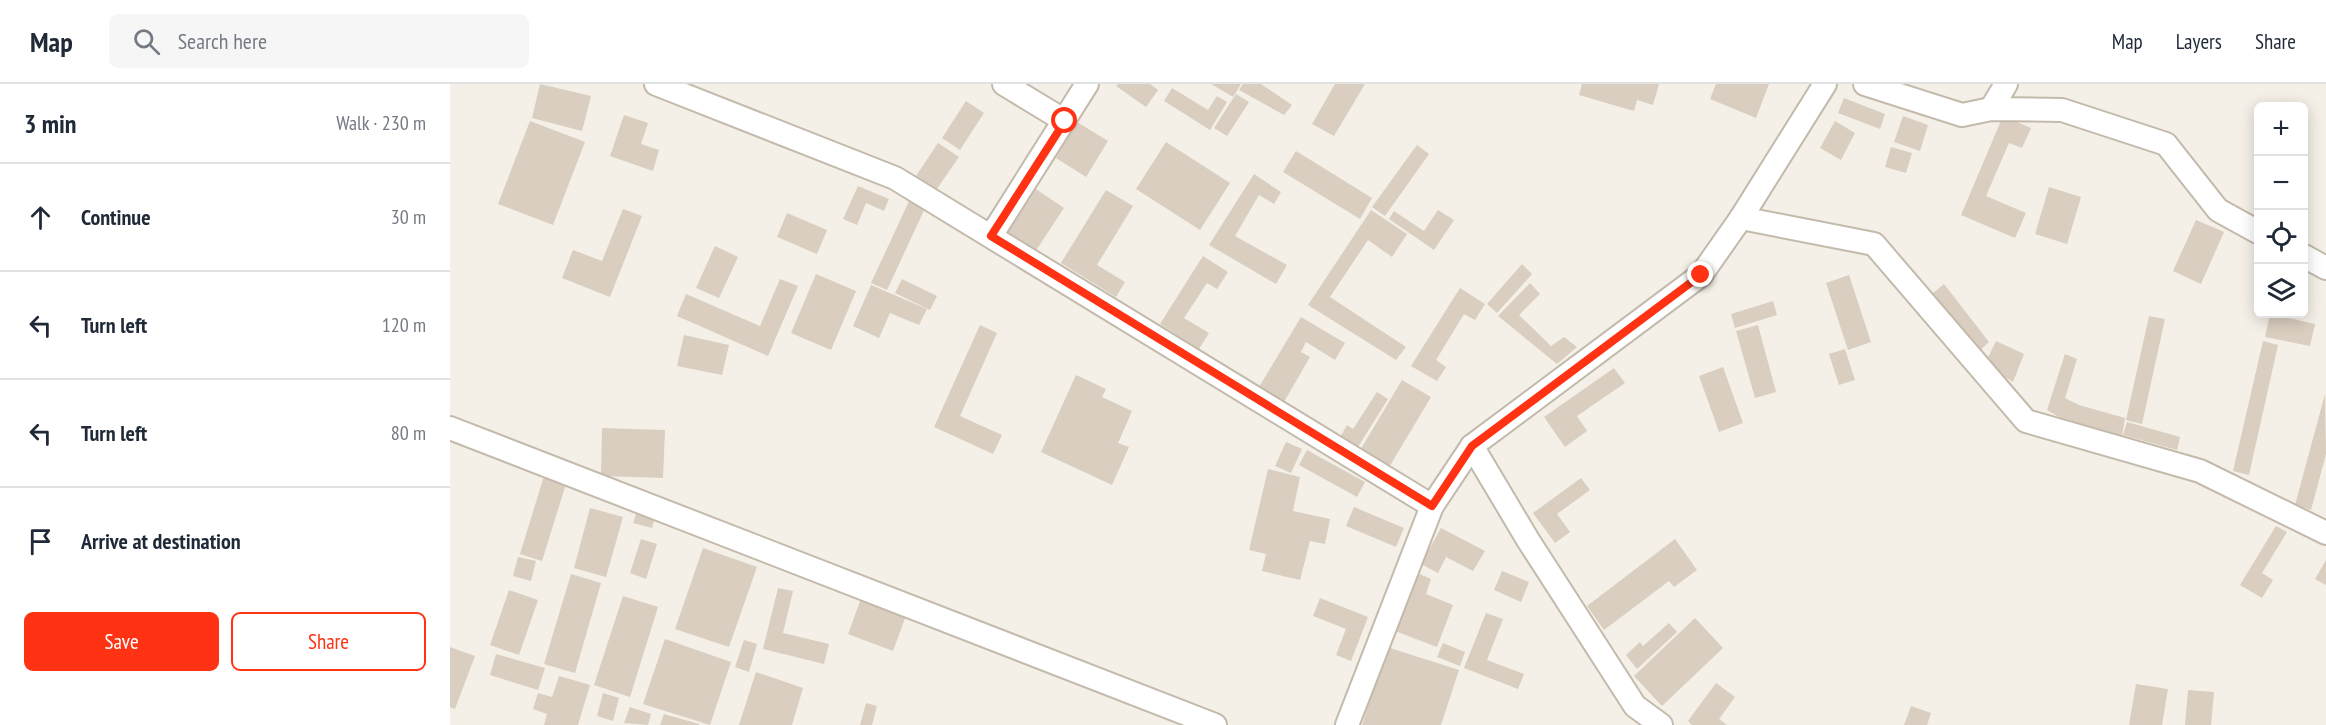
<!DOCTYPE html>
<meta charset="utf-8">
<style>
body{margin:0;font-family:"PT Sans Narrow",sans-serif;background:#f6f6f7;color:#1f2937}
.controls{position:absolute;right:18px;top:18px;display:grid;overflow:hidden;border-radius:9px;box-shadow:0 3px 15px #0003}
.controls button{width:54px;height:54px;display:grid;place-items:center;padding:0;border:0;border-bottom:2px solid #e0e1e3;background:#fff;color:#1f2937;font:30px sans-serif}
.stop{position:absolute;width:18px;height:18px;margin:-14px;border:4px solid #ff3213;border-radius:50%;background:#fff}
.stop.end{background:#ff3213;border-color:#fff;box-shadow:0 2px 6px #0008}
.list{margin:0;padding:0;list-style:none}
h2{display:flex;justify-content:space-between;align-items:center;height:78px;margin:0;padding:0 24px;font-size:26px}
h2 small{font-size:20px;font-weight:400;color:#747a83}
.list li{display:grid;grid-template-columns:39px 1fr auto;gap:18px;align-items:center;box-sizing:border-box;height:108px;padding:0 24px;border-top:2px solid #e0e1e3}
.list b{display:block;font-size:22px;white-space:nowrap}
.list em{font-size:20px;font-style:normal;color:#747a83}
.actions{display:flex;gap:12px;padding:18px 24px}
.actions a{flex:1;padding:14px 0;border:2px solid #ff3213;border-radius:9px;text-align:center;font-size:21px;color:#ff3213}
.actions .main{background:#ff3213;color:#fff}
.icon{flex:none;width:33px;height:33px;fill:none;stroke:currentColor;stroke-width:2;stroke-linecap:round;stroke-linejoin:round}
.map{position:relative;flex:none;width:1876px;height:641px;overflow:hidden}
header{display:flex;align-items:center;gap:36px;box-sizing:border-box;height:84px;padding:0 30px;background:#fff;border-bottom:2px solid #e0e1e3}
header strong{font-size:28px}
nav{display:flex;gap:33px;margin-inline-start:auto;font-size:21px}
.search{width:420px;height:54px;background:#f6f6f7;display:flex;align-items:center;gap:15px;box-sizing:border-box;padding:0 21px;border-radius:9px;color:#747a83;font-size:22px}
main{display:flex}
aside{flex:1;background:#fff}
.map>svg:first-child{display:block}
</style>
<header>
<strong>Map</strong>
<div class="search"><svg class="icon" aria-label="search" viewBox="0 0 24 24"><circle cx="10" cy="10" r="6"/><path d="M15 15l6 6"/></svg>Search here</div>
<nav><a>Map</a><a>Layers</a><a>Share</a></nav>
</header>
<main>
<aside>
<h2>3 min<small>Walk · 230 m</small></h2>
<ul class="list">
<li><svg class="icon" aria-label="ahead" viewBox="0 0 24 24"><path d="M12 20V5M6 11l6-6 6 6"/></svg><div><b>Continue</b></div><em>30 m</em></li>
<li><svg class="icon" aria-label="left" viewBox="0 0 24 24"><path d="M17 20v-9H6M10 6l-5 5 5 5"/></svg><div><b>Turn left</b></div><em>120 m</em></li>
<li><svg class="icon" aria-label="left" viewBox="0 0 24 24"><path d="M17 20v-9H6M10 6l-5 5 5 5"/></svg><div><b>Turn left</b></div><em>80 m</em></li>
<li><svg class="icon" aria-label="arrive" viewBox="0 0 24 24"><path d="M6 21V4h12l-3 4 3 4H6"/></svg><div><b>Arrive at destination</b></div></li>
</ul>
<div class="actions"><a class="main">Save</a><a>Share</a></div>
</aside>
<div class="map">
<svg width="1876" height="641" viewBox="0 0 1876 641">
<rect width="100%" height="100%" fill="#f4f0e7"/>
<g fill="#d9cebf">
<polygon points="90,0 141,12 132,47 82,34"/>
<polygon points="668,0 700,0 708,6 696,23 666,2"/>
<polygon points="761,0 791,0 783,13"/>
<polygon points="793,0 811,0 842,21 834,31 789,6"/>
<polygon points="885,0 915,0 884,52 862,40"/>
<polygon points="1132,0 1209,0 1203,21 1187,16 1184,27 1129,11"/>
<polygon points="1266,0 1319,0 1306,34 1260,15"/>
<polygon points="722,4 758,26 767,12 777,18 760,46 714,17"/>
<polygon points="786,10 799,18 777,52 764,44"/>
<polygon points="1394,14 1435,30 1430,45 1388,29"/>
<polygon points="516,17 534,29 510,66 492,54"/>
<polygon points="174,31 198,39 191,60 209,66 203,87 160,72"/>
<polygon points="1453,32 1478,41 1470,67 1444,58"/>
<polygon points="1553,32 1581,44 1572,64 1559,59 1536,112 1576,129 1565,154 1511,131"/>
<polygon points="80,37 135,58 103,141 48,120"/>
<polygon points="1385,37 1405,49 1391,76 1370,64"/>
<polygon points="627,38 658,57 636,93 606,74"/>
<polygon points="716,58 780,99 750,146 686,105"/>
<polygon points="488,59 509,73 486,106 466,92"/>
<polygon points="967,61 979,70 935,132 922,123"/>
<polygon points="1441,63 1462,69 1456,89 1435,83"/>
<polygon points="846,67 922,114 910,135 833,88"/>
<polygon points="804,90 831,108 824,120 809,111 785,152 837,181 826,200 759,161"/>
<polygon points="408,102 439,115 434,127 416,119 407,141 393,135"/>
<polygon points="1599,103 1631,113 1617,160 1585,150"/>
<polygon points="586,105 614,124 585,168 557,149"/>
<polygon points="656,106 683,122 647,181 675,198 666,213 611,179"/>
<polygon points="460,115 476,122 437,206 421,199"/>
<polygon points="173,125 192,132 160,213 112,194 123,166 152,177"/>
<polygon points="921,126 957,150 942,173 918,156 880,213 956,263 946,276 858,221"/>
<polygon points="988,126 1004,136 984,166 939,135 944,127 974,147"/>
<polygon points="337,129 377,146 367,170 327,153"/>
<polygon points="1746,136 1774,148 1751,200 1723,187"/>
<polygon points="265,162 288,173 269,214 246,204"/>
<polygon points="753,172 778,188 767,205 757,199 734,234 759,249 749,265 710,240"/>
<polygon points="1072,180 1082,190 1047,229 1037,220"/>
<polygon points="366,190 406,207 381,266 341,249"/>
<polygon points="1399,191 1421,258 1398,266 1376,199"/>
<polygon points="330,195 348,202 318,272 227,232 236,210 310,242"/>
<polygon points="452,195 487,212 480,226 445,209"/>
<polygon points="1080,199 1090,210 1069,231 1101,262 1114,253 1127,263 1107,280 1048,232"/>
<polygon points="1494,200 1539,258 1528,268 1482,210"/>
<polygon points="421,201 477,225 469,241 440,229 429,254 403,242"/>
<polygon points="1010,204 1035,220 1025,236 1014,230 986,276 996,283 987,297 961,282"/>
<polygon points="1323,217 1327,231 1285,244 1281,230"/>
<polygon points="1820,230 1865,240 1860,262 1815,253"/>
<polygon points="1699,232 1715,235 1692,340 1676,336"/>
<polygon points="851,233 895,259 885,276 856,258 851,268 860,273 834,318 809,303"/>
<polygon points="530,241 547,249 510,332 552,351 543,370 484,343"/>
<polygon points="1308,241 1326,308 1305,314 1286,247"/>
<polygon points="234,251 279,261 272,291 227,282"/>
<polygon points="1546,257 1574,270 1563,298 1535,280"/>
<polygon points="1813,257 1828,261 1799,391 1783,387"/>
<polygon points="1395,265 1405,296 1389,301 1379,270"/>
<polygon points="1615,270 1627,275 1615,314 1629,321 1675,334 1672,352 1609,333 1597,326"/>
<polygon points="1273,283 1293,339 1269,348 1249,292"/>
<polygon points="1164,284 1175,299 1127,332 1137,347 1115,363 1094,333"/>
<polygon points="626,291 656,305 652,313 682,327 668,359 679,363 662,401 591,368"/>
<polygon points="952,296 981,313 938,385 909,368"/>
<polygon points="927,308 938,315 906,366 889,355 897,341 903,345"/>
<polygon points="1875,310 1876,370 1861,426 1845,421"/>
<polygon points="1677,338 1730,353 1727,366 1673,351"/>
<polygon points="152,344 215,346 213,394 151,392"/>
<polygon points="836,358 852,365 841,389 825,382"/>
<polygon points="857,366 915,398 907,413 849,381"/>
<polygon points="818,385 850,393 843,427 880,435 875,460 860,457 850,496 812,487 816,470 799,466"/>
<polygon points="94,392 116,400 92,477 70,470"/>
<polygon points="1131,394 1140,406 1107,430 1120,448 1105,459 1083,429"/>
<polygon points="904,423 954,444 946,463 896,442"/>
<polygon points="140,424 173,433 156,493 124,484"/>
<polygon points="187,427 205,433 202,444 183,439"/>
<polygon points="1826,442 1837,448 1812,489 1823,496 1812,514 1790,501"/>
<polygon points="991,444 1035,467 1023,487 996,473 988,489 971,480"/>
<polygon points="191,455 207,460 196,495 180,489"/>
<polygon points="1225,455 1247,486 1224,503 1219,497 1154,546 1137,522"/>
<polygon points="253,464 307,483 279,563 225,545"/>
<polygon points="68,473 86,477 81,497 63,492"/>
<polygon points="1876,476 1876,501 1865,495"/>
<polygon points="1052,487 1079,498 1071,518 1044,506"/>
<polygon points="967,489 981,495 976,510 1003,521 987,563 945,547"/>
<polygon points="121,490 151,499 125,589 94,580"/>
<polygon points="328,504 343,507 333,549 379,560 374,580 313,565"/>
<polygon points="59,506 88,516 69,571 40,561"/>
<polygon points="173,512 208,523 180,613 144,601"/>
<polygon points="412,512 457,529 443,567 398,550"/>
<polygon points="870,514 918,533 901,577 886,571 896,545 863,532"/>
<polygon points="1036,529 1053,535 1037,576 1074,590 1068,605 1014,584"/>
<polygon points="1245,534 1273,564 1212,622 1184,592"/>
<polygon points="1219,539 1227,548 1187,585 1176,571 1190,558 1193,562"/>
<polygon points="215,555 281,578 260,641 193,620"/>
<polygon points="294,556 307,560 299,588 285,583"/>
<polygon points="993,559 1015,568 1010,582 987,573"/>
<polygon points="0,563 25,572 5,625 0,623"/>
<polygon points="937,563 1009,586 991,641 912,641"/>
<polygon points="46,570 95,584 88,606 40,591"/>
<polygon points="306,588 353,604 342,641 289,641"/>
<polygon points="109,592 140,601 128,641 94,641 97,630 83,625 88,609 102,613"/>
<polygon points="1266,599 1285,613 1269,635 1277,641 1242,641 1238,637"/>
<polygon points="1686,600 1718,605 1712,641 1679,641"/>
<polygon points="1738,606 1764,608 1761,641 1735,641"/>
<polygon points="153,609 169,614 163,637 147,632"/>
<polygon points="416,619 427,622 422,641 410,641"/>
<polygon points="1461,622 1481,629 1477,641 1454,641"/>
<polygon points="180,623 201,630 198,641 174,639"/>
<polygon points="214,630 249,640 249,641 210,641"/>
</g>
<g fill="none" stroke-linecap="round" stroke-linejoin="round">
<g stroke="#c3baac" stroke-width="26">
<g id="street">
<polyline points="206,0 445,94 982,422"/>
<polyline points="554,0 615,37"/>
<polyline points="1415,0 1512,31 1541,25 1612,26 1716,60 1768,126 1808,148"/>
<polyline points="1541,25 1556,0"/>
<polyline points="1291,134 1424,160 1576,337 1750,387 1876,449"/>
<polyline points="541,152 637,0"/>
<polyline points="1854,172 1876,184"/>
<polyline points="0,344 765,641"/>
<polyline points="1022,362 1078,456 1185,622 1211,641"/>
<polyline points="897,641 982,422 1022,362 1251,191 1291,134 1375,0"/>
</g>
</g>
<use href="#street" stroke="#fff" stroke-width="22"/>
</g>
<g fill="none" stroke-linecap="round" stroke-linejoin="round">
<polyline stroke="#ff3213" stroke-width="8" points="615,37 541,152 982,422 1022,362 1251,191"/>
</g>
</svg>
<div class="controls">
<button>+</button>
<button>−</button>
<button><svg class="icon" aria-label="locate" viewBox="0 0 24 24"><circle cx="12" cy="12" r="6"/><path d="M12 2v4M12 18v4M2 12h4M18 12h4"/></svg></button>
<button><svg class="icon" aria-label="layers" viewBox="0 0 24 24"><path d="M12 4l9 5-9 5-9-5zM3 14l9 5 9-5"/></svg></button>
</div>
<div class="stop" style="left:615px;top:37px"></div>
<div class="stop end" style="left:1251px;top:191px"></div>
</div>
</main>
